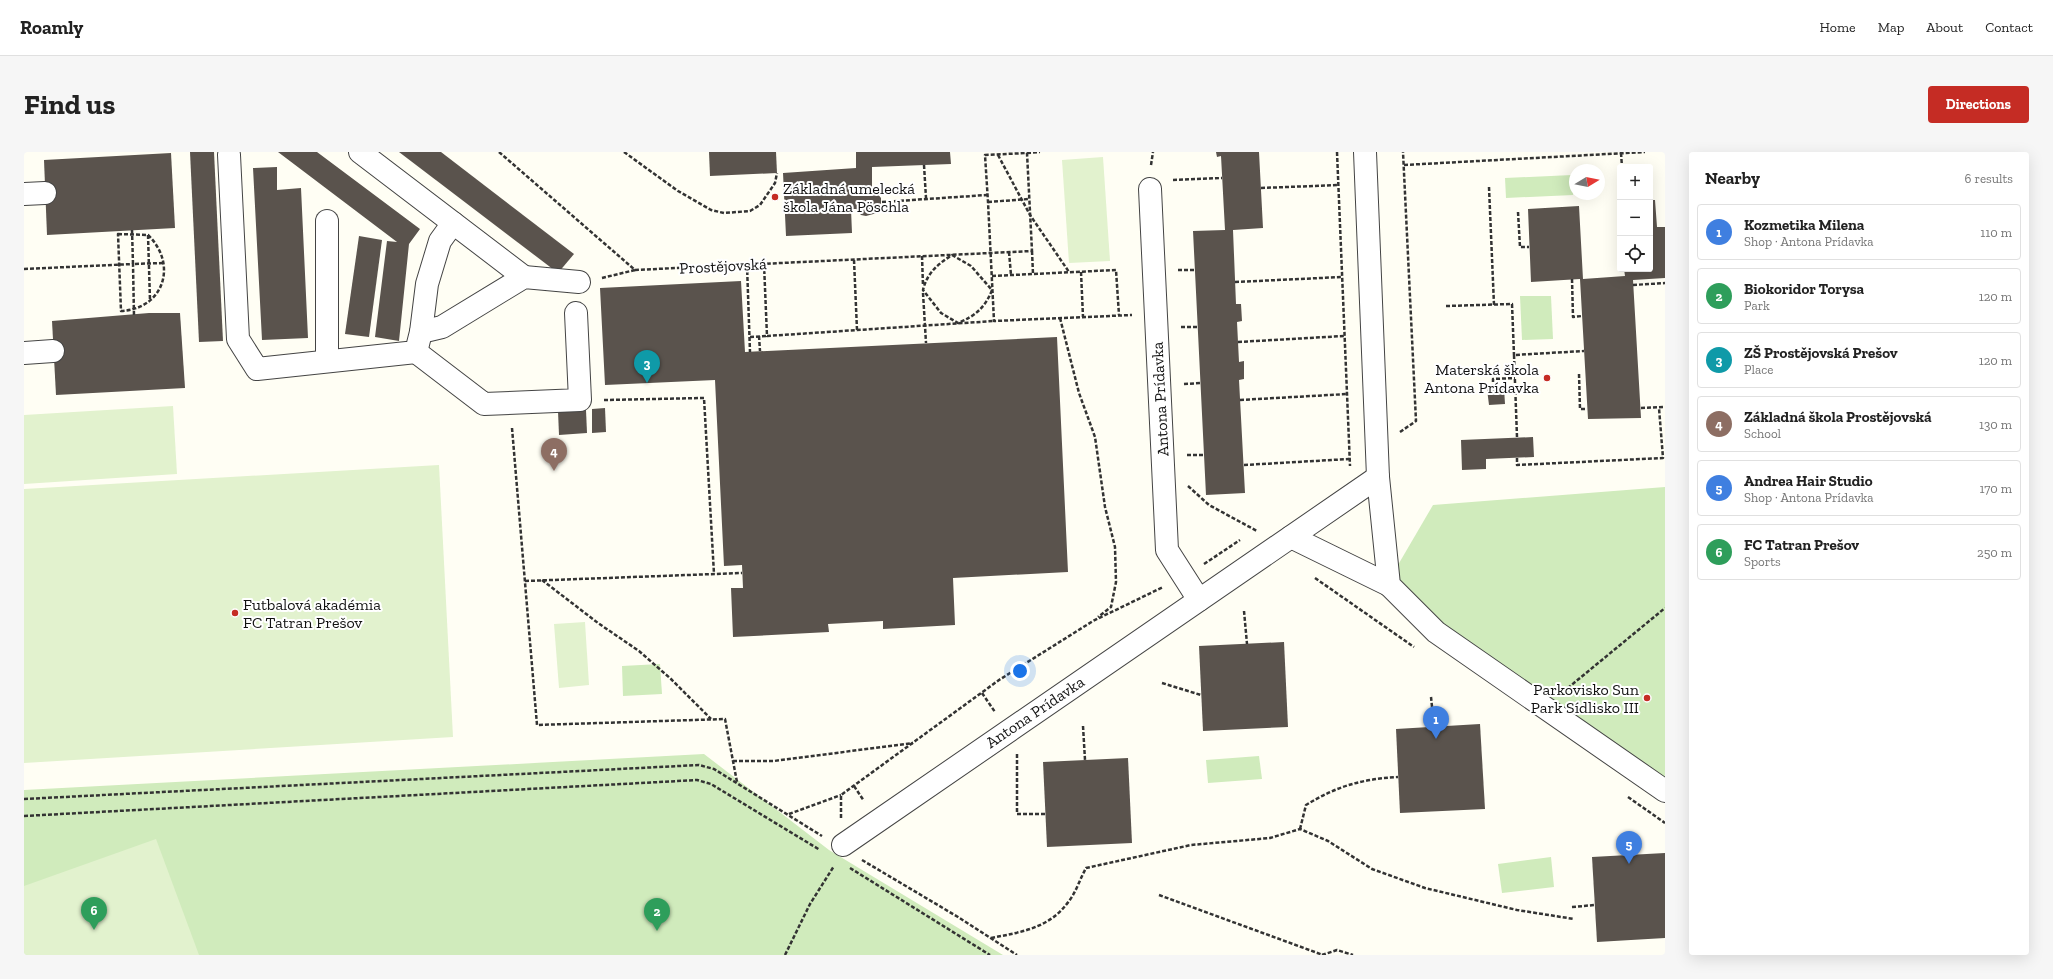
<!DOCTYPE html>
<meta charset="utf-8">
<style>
body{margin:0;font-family:"Zilla Slab",serif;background:#f6f6f6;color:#222}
.controls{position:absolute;right:12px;top:12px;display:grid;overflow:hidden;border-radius:4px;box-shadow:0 4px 16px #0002}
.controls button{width:36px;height:36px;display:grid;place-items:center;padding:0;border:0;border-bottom:1px solid #e0e0e0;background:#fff;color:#222;font:20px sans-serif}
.compass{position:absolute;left:1545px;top:12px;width:36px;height:36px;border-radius:50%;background:#fff;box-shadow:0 4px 16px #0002;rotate:80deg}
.you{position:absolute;left:996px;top:519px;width:14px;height:14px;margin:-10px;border:3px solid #fff;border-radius:50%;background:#1a73e8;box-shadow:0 0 0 6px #1a73e833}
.badge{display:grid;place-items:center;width:26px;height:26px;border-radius:50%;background:#c52c24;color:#fff;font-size:13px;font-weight:700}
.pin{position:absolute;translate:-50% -33px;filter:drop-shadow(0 1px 2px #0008)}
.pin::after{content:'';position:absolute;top:21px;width:14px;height:12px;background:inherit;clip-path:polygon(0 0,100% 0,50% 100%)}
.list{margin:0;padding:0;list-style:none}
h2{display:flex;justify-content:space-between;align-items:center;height:52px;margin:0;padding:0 16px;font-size:17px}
h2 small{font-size:13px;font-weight:400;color:#767676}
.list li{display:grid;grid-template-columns:26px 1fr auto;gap:12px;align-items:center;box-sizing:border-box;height:56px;margin:0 8px 8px;padding:0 8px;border:1px solid #e0e0e0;border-radius:4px}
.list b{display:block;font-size:15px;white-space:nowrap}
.list p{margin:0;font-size:13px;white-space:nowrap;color:#767676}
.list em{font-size:13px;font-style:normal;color:#767676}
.icon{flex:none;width:22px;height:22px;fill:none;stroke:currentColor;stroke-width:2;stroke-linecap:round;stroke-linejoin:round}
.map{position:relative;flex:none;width:1641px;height:803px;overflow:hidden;border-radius:4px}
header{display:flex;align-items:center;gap:24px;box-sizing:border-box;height:56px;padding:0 20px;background:#fff;border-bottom:1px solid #e0e0e0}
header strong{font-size:19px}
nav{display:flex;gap:22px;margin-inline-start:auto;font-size:14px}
.intro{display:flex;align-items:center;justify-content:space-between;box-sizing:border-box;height:96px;padding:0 24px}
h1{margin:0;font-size:28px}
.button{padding:10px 18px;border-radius:4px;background:#c52c24;color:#fff;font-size:14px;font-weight:700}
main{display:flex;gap:24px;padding:0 24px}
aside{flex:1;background:#fff;border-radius:4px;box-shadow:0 4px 16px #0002}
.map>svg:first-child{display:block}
</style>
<header>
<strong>Roamly</strong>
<nav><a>Home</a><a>Map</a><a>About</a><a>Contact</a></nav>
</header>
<div class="intro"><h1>Find us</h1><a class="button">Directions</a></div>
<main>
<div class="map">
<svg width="1641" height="803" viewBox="0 0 1641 803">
<rect width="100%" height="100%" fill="#fffef4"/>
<g fill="#d0ebbc">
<polygon points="1548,23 1549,43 1482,46 1481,26"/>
<polygon points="1496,144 1527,144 1529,187 1498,188"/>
<polygon points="1641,335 1641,644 1357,442 1409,353"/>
<polygon points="636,512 638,542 599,544 598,514"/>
<polygon points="680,602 805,698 979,803 0,803 0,638"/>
<polygon points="1235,604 1238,627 1184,631 1182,608"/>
<polygon points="1527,705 1530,735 1478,741 1474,712"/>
</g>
<g fill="#e2f2ce">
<polygon points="1079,5 1086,109 1045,111 1038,8"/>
<polygon points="149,254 153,322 0,332 0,263"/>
<polygon points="415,313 429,585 0,611 0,337"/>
<polygon points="561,470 565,533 535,536 530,472"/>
<polygon points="132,687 175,803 0,803 0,734"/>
</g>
<g fill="#5a534d">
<polygon points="166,0 190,0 199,189 175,190"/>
<polygon points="254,0 293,0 396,77 385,92 375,189 351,185 363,89 373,90"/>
<polygon points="375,0 417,0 550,102 534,121"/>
<polygon points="685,0 752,0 753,21 686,24"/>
<polygon points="832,0 926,0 927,12 848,15 848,35 857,46 857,56 853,61 842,64 837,63 832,57 827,57 828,81 762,84 759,21 832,16"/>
<polygon points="1192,0 1235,0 1239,76 1209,78 1212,152 1217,152 1218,169 1213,170 1215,210 1220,209 1220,227 1215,228 1221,341 1182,343 1169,79 1201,78 1197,4 1193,5"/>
<polygon points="147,1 151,76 23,83 20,8"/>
<polygon points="253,15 253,38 277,36 284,186 238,188 229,16"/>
<polygon points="1626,48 1631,48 1633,75 1641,75 1641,126 1609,128 1617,266 1564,267 1556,127 1507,130 1504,57 1555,54 1559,127 1601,124 1600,117 1609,117 1609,119 1629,117"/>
<polygon points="335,84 358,88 345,185 321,182"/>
<polygon points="717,129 721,200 1033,185 1044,420 929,426 931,473 859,477 859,469 804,472 805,480 709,485 707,436 719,436 718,413 700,414 691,228 581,233 576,136"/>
<polygon points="125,161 156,161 161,236 32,243 28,169"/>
<polygon points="1480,235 1481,252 1465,253 1463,237"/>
<polygon points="581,256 582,280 568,281 568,257"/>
<polygon points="562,258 563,281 535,283 534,259"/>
<polygon points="1509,285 1510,305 1462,307 1462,317 1438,318 1437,288"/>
<polygon points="1260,490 1264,575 1179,579 1175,494"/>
<polygon points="1456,572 1461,657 1376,661 1372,577"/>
<polygon points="1104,606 1108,691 1023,695 1019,610"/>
<polygon points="1641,701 1641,786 1573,790 1568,705"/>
</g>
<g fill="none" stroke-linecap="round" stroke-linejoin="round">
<g stroke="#444" stroke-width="24">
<g id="minor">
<polyline points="336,0 500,125"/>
<polyline points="1341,0 1354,325 1365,433 1412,480 1641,639"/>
<polyline points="205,3 214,187 233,217 392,200 397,180 403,132 416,89 429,71"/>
<polyline points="1126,37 1143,398 1175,448"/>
<polyline points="0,42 21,41"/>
<polyline points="303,69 303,208"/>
<polyline points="397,180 418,175 500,125 555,130"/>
<polyline points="392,200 460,252 556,248 552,161"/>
<polyline points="0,201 29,199"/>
<polyline points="1267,385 1365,433"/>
<polyline points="819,693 1354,325"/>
</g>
</g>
<g stroke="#333" stroke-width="2.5" stroke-dasharray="4 2" stroke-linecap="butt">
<polyline points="475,0 611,118 966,101 1008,99 1003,1 961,3 964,50 970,169 1108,163"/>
<polyline points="600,0 654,39 687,58 700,61 726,59 736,53 751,31 753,21"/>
<polyline points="1313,0 1326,314"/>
<polyline points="1003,1 1016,0"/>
<polyline points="1597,1 1598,15"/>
<polyline points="974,3 1006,63 1045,120"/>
<polyline points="900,13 902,46"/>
<polyline points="1127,13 1129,0"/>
<polyline points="1380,13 1621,0"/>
<polyline points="1149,28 1198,26"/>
<polyline points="1465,35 1470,153"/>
<polyline points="1237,36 1315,33"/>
<polyline points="858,50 963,43"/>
<polyline points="964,50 1005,47"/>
<polyline points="1494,60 1496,95 1505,95"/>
<polyline points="108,78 109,112 140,111"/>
<path d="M94,82l30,1c30,29 16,74 -27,76z"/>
<polyline points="124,83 126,148"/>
<polyline points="1008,99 1009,122 1092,118 1095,163"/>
<polyline points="985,100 987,123"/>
<path d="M928,103l19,11 21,24c-7,18 -17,26 -34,33l-17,-10 -18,-23c4,-17 15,-26 29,-35z"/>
<polyline points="898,104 899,134"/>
<polyline points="830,108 833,178"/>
<polyline points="740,112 743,184 970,169"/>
<polyline points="723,113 726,200"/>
<polyline points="0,117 109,112 110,164"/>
<polyline points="1154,118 1171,118"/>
<polyline points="1057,120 1059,165"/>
<polyline points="968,124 1009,122"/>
<polyline points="578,126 611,118"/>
<polyline points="1548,127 1549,165 1558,164"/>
<polyline points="1211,130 1318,125"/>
<polyline points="1609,133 1641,131"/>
<polyline points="899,141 902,191"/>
<polyline points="1422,154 1488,152 1490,203"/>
<polyline points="1036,166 1055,241 1071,285 1081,355 1091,395 1092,430 1087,455 1074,465"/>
<polyline points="1157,175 1174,175"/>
<polyline points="735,184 736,199"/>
<polyline points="726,185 743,184"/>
<polyline points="1214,190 1320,184"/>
<polyline points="1555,222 1556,257 1563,257"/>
<polyline points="1160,232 1177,231"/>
<polyline points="1469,236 1469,227 1491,226"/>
<polyline points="580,248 680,246 690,422"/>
<polyline points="1216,248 1323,242"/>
<polyline points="1617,256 1641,255"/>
<polyline points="488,276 513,573 701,567 713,630"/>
<polyline points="1376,280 1392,269 1379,0"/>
<polyline points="1493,285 1490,203 1560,199"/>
<polyline points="1163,303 1180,303"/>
<polyline points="1493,306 1493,313 1639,306 1635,256"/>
<polyline points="1220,313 1325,307"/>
<polyline points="1164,334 1185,353 1233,379"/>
<polyline points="1180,412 1216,388"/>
<polyline points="1291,426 1390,495"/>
<polyline points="518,428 574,471 615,499 647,527 687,567"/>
<polyline points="501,429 718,421"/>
<polyline points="1220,459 1223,492"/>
<polyline points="1138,531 1177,543"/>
<polyline points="1539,540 1641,456"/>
<polyline points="958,541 971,560"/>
<polyline points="1407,545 1410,574"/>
<polyline points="1059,574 1061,608"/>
<polyline points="993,602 993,662 1021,662"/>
<polyline points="709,609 750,609 889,591"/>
<polyline points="830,634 840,649"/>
<polyline points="1604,645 1641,671"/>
<polyline points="0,647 675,613 690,617 798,684"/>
<polyline points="765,662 817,643"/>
<polyline points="0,664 673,628 687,632 796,698"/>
<polyline points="817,666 817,643 975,528 1069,469 1139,435"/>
<path d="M1276,677l6,-24c31,-19 56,-26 92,-28"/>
<polyline points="1607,683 1608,703"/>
<polyline points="838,708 934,765 993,803"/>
<polyline points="826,716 966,803"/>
<polyline points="1135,743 1299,803"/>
<polyline points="1548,755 1571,753"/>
<path d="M967,786c31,-6 59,-10 78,-37 7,-9 11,-22 17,-33l105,-23 79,-7 30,-9 28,12 44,28 53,19 92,22 57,9"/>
<polyline points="761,803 786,752 810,714"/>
<polyline points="1298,803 1313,798 1329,803"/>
</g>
<use href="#minor" stroke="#fff" stroke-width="22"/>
</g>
<g fill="#c52c24" stroke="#fff" stroke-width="1.5">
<circle cx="751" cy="45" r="4"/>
<circle cx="1523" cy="226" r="4"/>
<circle cx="211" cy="461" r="4"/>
<circle cx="1623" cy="546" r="4"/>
</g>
<g text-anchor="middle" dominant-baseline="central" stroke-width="4" stroke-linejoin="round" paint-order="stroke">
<g font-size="16" fill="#111" stroke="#fff" text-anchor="start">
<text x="759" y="36">Základná umelecká<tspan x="759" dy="18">škola Jána Pöschla</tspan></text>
<text x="1515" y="217" text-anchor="end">Materská škola<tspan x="1515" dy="18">Antona Prídavka</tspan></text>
<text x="219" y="452">Futbalová akadémia<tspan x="219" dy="18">FC Tatran Prešov</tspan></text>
<text x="1615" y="537" text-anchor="end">Parkovisko Sun<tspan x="1615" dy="18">Park Sídlisko III</tspan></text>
</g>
<g font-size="16" fill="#111" stroke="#fff">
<text transform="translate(699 114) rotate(-3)">Prostějovská</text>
<text transform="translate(1136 247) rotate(-93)">Antona Prídavka</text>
<text transform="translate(1011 560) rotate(-34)">Antona Prídavka</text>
</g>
</g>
</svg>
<div class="controls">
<button>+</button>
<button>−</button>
<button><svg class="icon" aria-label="locate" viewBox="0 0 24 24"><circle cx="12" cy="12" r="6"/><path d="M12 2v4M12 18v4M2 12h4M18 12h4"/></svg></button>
</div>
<svg class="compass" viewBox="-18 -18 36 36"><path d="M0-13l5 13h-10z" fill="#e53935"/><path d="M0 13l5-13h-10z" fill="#767676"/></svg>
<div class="you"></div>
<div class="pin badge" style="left:1412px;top:587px;background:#3f7fe0">1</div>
<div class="pin badge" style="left:633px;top:779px;background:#2e9e5b">2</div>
<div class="pin badge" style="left:623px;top:231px;background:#0f9aa8">3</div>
<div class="pin badge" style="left:530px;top:319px;background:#8d6e63">4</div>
<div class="pin badge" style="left:1605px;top:712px;background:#3f7fe0">5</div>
<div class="pin badge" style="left:70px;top:778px;background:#2e9e5b">6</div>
</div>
<aside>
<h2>Nearby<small>6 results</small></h2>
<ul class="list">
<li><span class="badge" style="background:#3f7fe0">1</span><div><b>Kozmetika Milena</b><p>Shop · Antona Prídavka</p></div><em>110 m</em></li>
<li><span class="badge" style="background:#2e9e5b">2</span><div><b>Biokoridor Torysa</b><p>Park</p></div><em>120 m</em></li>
<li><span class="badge" style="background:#0f9aa8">3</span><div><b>ZŠ Prostějovská Prešov</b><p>Place</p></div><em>120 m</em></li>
<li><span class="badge" style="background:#8d6e63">4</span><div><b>Základná škola Prostějovská</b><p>School</p></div><em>130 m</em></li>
<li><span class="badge" style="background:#3f7fe0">5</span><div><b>Andrea Hair Studio</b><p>Shop · Antona Prídavka</p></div><em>170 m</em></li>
<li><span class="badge" style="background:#2e9e5b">6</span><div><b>FC Tatran Prešov</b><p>Sports</p></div><em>250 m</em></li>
</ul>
</aside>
</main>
